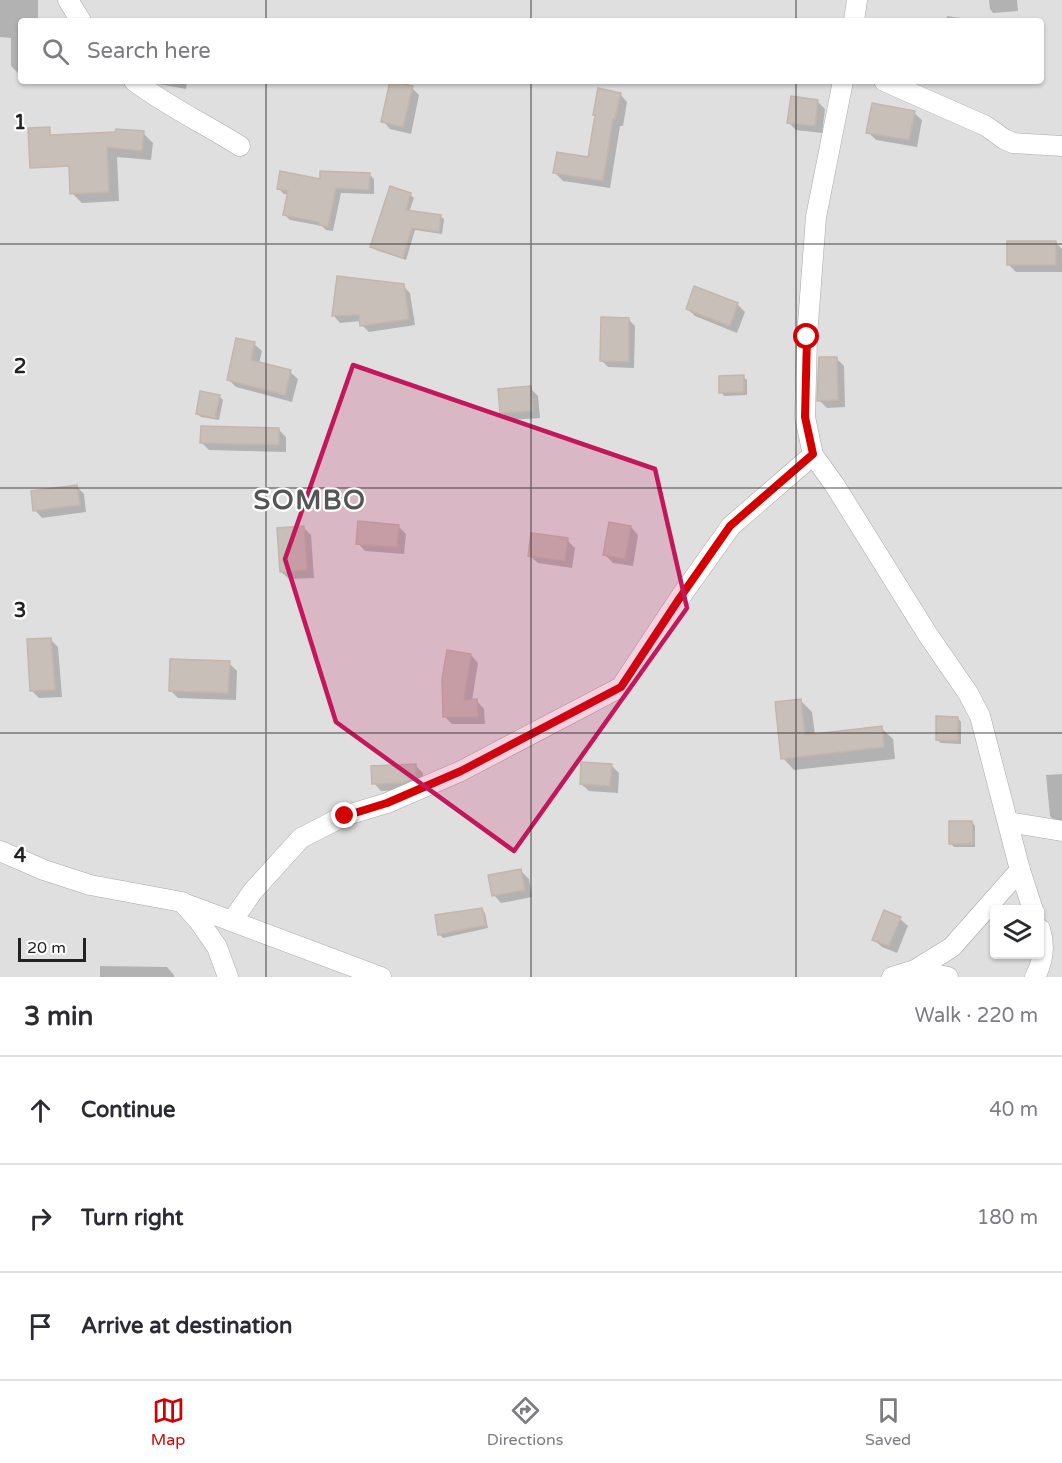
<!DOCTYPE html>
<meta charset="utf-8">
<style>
body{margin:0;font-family:"Varela Round",sans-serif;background:#f2f2f3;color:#2b2b33}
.controls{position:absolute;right:18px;bottom:18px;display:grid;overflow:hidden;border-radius:6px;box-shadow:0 2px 4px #0004}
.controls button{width:54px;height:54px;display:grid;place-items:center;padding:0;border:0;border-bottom:2px solid #e1e1e2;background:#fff;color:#2b2b33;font:30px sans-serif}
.scale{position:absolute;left:18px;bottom:15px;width:68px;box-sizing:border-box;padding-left:6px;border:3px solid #222;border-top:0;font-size:16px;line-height:21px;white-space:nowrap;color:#222;-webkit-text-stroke:4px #fff;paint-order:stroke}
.stop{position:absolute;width:18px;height:18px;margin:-14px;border:4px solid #d40000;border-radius:50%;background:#fff}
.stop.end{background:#d40000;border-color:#fff;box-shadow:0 2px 6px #0008}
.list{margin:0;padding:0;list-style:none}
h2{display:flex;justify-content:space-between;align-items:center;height:78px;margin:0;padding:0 24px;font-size:26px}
h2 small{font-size:20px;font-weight:400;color:#7c7c81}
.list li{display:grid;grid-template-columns:39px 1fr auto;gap:18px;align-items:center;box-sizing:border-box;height:108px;padding:0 24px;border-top:2px solid #e1e1e2}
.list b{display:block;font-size:22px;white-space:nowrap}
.list em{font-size:20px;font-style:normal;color:#7c7c81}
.icon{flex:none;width:33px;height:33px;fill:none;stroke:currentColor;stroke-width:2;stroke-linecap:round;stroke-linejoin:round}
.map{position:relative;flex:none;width:1062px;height:977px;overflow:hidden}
.search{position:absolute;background:#fff;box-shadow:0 2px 4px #0004;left:18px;right:18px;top:18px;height:66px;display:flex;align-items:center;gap:15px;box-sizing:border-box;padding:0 21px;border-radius:6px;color:#7c7c81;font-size:22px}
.sheet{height:402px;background:#fff}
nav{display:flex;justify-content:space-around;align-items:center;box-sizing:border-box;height:84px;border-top:2px solid #e1e1e2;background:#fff;font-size:16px;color:#7c7c81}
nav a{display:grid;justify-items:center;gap:3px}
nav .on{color:#d40000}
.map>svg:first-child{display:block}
</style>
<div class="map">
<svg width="1062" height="977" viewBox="0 0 1062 977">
<rect width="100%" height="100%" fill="#f2efe9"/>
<path fill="#e0dfdf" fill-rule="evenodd" d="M0,0h1062v977h-1062zM21,21h1020v60h-1020zM994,910h46v44h-46z"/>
<g fill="#0003">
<polygon points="0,0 38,0 38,21 21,21 21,73 18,73 11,66 11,38 0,37"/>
<polygon points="989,0 1017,0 1018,11 993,13 990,9"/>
<polygon points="947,16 974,20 974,21 946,21"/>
<polygon points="154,81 187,81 186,89 159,84"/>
<polygon points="412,88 419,95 411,134 390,129 383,121"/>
<polygon points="620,94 627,102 623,126 620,126 610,188 563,181 555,173 589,159"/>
<polygon points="818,102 825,109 822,133 796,130 789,123"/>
<polygon points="914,113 922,120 917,147 876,140 868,132"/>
<polygon points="117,133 143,133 153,143 151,160 117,157 119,201 82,203 72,193"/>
<polygon points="369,174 374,179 374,194 341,193 333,231 326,230 322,226 290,220 284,214 289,195 284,194 278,188"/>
<polygon points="410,194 414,198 409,212 440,216 444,219 442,234 415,230 406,260 376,250 372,247"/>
<polygon points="1055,242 1062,249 1062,272 1016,272 1009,265"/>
<polygon points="403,286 410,293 415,325 369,332 362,325 361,321 340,323 334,316"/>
<polygon points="737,304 745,312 737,333 695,316 687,308"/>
<polygon points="628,319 635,326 634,368 608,367 602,361"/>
<polygon points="254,344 262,351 259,364 290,372 298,379 292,402 236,387 229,380"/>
<polygon points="836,358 844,366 845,407 827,408 819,400"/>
<polygon points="743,377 747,380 747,395 724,396 721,392"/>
<polygon points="530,388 538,396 540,418 510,420 502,413"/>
<polygon points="219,396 223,400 219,420 201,417 197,413"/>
<polygon points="278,429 286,437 286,452 209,450 202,443"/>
<polygon points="76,486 84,494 86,512 42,518 35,510"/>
<polygon points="398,526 406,534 404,554 365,551 358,543"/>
<polygon points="303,527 311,535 314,578 289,579 281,572"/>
<polygon points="631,527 638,535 633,566 613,563 605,555"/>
<polygon points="567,540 575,548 572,568 538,563 530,556"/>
<polygon points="51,640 58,647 62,697 39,698 32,691"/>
<polygon points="471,655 478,663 472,701 477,701 484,709 485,724 452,724 444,716"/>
<polygon points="229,663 237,671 236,700 178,698 170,690"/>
<polygon points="801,701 812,712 815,735 881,728 893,739 895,759 794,770 783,758"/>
<polygon points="958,718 961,722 961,744 941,743 937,740"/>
<polygon points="415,765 423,773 423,785 411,790 381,791 374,783"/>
<polygon points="611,765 619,773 618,793 589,791 581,784"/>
<polygon points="1062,774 1062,824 1058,824 1050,816 1046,775"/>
<polygon points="972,822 975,826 975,847 954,847 951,844"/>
<polygon points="521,871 529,879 532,897 501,903 494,895"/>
<polygon points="481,910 485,913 488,928 443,938 440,935 437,916"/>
<polygon points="900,919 908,926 897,953 882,947 874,940"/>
<polygon points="100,966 167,967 174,975 174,977 100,977"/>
</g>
<g fill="#c7bfb8" stroke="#c4b6ab" stroke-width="1.5">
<polygon points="390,81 413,86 403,127 381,122"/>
<polygon points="598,88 621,93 615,119 613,119 603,181 553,173 557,152 588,157 595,115 593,115"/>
<polygon points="791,96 818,100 815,126 787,123"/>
<polygon points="872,103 915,111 909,140 866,133"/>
<polygon points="50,127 50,135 115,132 116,129 144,131 142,151 107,147 109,192 70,194 69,166 30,168 28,128"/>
<polygon points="280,171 320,179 320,171 370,173 369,190 336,188 328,227 319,225 319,222 283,215 288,191 277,189"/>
<polygon points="390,186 411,193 406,210 441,215 439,232 412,228 403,258 370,247"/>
<rect x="1007" y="241" width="49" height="24"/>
<polygon points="337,276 404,284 409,319 360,326 359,315 332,316"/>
<polygon points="694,286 738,303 730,326 686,309"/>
<polygon points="601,317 629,318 629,362 600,361"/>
<polygon points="236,338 255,342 251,360 291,370 285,395 227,380"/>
<polygon points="819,357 837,357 838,400 817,401"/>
<polygon points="744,375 744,392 719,393 719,376"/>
<polygon points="531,386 533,411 500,413 498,389"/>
<polygon points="200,391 220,395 215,418 196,414"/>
<polygon points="201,426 279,428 279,445 200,443"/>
<polygon points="77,485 80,505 33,511 31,491"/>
<polygon points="358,521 399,525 397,547 356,544"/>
<polygon points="609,522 631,526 625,559 603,555"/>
<polygon points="304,526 307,570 280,572 277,528"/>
<polygon points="531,533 568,538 565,561 528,556"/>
<polygon points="51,638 55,690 30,691 27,639"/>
<polygon points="447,650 471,654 464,700 477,699 478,717 443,717 442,679"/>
<polygon points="170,659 230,661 228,693 169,691"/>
<polygon points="801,699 805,735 882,726 884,747 781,759 775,702"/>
<polygon points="936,716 958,717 958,741 936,740"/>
<polygon points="581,762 612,764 610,786 580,784"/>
<polygon points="416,764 416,777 403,783 372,784 371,766"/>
<polygon points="949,821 972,821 973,844 949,844"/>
<polygon points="521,869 525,890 492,896 488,875"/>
<polygon points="482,908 486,925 438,935 435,915"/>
<polygon points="884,910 901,917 889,946 872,940"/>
</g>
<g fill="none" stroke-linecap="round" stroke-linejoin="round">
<g stroke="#a9a9a9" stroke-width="21">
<g id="minor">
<polyline points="68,0 81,21"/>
<polyline points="854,21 857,0"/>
<path d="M134,81c33,25 71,43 106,65"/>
<polyline points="843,81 816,217 807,337 805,417 813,455 834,484 928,635 968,693 980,716 1020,870 1033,910"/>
<polyline points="884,81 986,126 1004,139 1013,143 1062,146"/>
<polyline points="1008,822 1062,831"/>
<polyline points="0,851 44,870 90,885 182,902 199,921 217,947 228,977"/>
<polyline points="186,904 381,977"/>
<polyline points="232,921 253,891 301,838 344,816 387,803 461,771 621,687 679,599 731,526 813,455"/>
<polyline points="915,970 948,977"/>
<polyline points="892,977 915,970 952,947 1020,870"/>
<path d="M1035,977c8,-15 10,-32 5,-48"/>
</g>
</g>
<use href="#minor" stroke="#fff" stroke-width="20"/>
</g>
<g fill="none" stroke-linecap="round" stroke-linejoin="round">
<polyline stroke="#d40000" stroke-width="8" points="345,816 387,803 461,771 621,687 679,599 730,526 813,454 805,417 807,337"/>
</g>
<path fill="#c2185b" fill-opacity="0.2" stroke="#c2185b" stroke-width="4.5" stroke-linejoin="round" d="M353,365l302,104 32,139 -173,243 -178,-129 -51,-163z"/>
<path fill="none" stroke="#222" stroke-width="1.5" stroke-opacity="0.55" d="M266,0v21M531,0v21M796,0v21M266,81v896M531,81v896M796,81v896M0,244h1062M0,488h1062M0,733h1062"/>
<g text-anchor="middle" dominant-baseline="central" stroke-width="4.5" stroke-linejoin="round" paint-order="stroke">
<g font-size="27" font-weight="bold" letter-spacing="1.5" fill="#555" stroke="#fff">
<text x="310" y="500">SOMBO</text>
</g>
</g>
<g font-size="20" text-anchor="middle" font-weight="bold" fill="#222" stroke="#fff" stroke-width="4.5" stroke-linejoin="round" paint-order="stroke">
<text x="20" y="129">1</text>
<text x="20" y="373">2</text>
<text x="20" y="617">3</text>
<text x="20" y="862">4</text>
</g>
</svg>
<div class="controls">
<button><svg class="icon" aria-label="layers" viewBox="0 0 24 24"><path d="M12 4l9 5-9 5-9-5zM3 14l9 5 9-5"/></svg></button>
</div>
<div class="scale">20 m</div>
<div class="stop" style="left:807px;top:337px"></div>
<div class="stop end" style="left:345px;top:816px"></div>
<div class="search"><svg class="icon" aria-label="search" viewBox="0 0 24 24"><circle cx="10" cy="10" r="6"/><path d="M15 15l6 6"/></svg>Search here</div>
</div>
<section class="sheet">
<h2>3 min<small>Walk · 220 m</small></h2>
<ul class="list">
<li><svg class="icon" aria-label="ahead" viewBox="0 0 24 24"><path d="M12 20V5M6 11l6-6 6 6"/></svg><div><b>Continue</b></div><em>40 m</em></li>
<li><svg class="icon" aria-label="right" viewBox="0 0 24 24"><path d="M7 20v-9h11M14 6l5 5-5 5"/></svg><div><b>Turn right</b></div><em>180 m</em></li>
<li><svg class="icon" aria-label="arrive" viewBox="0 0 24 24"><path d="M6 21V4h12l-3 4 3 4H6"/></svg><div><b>Arrive at destination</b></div></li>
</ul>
</section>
<nav>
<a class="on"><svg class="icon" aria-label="map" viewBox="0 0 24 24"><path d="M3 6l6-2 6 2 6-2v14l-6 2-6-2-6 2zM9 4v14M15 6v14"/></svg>Map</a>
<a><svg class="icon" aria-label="directions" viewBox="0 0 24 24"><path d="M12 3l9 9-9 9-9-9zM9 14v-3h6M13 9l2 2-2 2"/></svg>Directions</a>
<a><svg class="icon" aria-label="saved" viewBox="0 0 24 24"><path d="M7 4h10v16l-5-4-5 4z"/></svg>Saved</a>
</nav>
